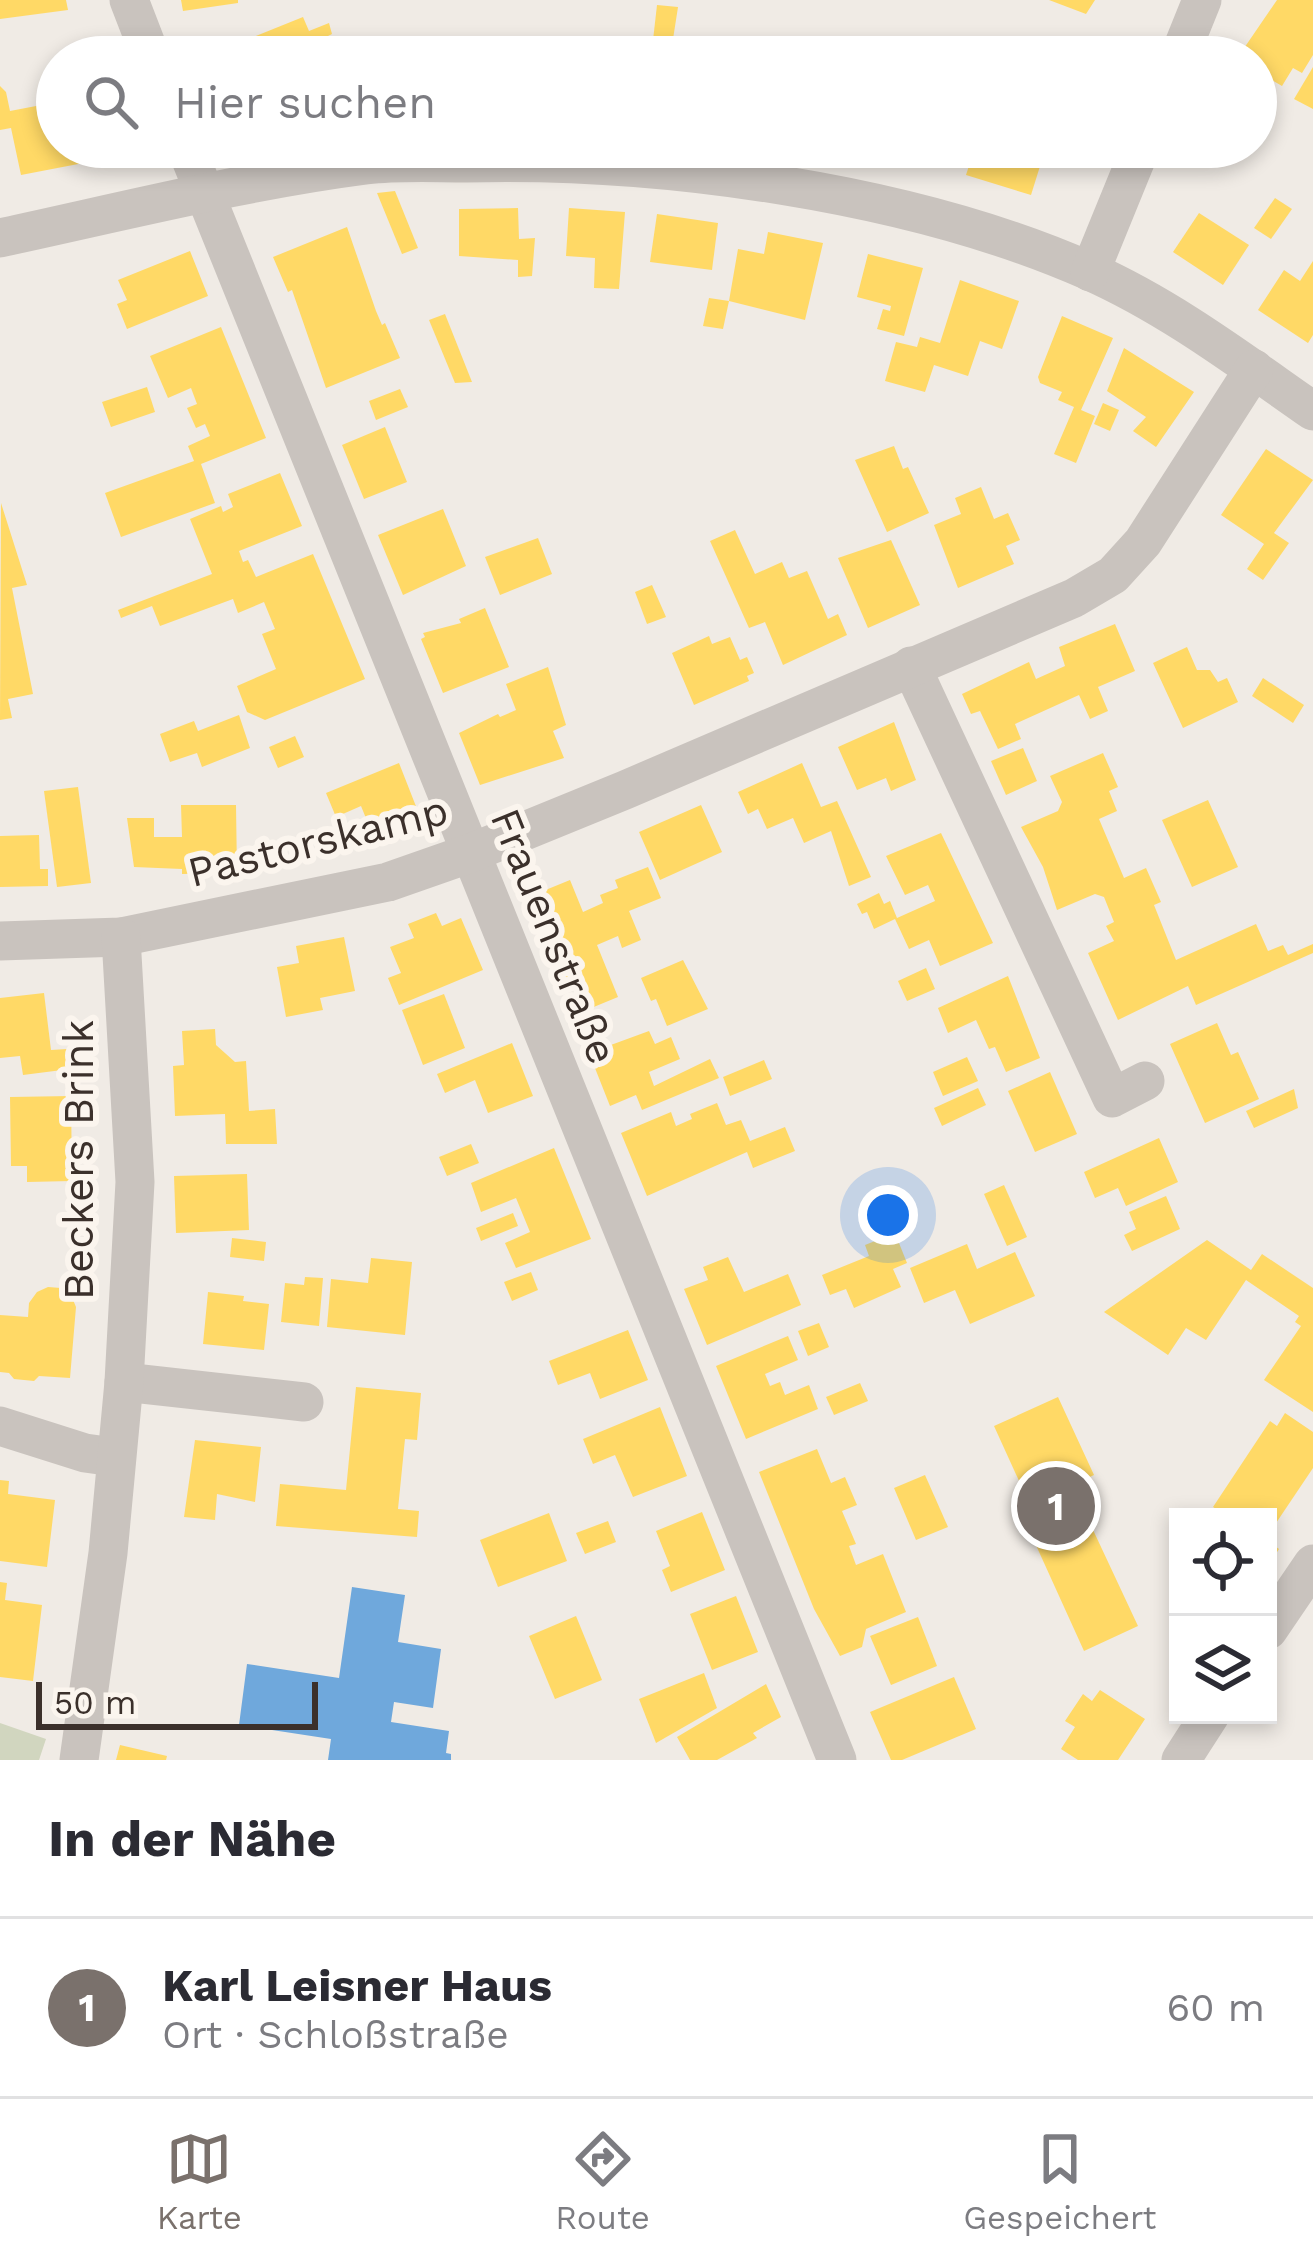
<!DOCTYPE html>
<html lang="de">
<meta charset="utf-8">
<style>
body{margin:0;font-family:"Work Sans",sans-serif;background:#f2f2f3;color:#2b2b33}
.controls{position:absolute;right:36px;bottom:36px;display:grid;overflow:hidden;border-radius:0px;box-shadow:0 6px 18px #0003}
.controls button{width:108px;height:108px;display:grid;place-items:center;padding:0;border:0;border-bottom:3px solid #e1e1e2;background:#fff;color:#2b2b33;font:60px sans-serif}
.scale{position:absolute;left:36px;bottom:30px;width:282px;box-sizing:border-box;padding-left:12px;border:6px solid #3b302b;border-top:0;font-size:33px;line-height:42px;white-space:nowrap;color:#3b302b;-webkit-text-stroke:9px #fbf5ee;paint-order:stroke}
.you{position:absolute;left:888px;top:1215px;width:42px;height:42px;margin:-30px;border:9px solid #fff;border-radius:50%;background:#1a73e8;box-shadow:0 0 0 18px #1a73e833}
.badge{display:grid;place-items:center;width:78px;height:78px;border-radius:50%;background:#7a716c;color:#fff;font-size:39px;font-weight:700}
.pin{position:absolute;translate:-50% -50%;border:6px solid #fff;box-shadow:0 3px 12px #0006}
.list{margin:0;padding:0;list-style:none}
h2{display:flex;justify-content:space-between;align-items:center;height:156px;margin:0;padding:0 48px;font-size:51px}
h2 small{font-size:39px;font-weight:400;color:#7c7c81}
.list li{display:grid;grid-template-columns:78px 1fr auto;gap:36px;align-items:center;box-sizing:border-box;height:180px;padding:0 48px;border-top:3px solid #e1e1e2}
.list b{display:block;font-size:45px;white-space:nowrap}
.list p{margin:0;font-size:39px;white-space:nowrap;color:#7c7c81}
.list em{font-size:39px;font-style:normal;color:#7c7c81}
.icon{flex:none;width:66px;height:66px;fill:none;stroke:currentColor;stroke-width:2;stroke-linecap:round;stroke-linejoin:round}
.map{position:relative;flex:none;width:1313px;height:1760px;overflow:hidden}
.search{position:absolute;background:#fff;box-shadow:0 6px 18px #0003;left:36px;right:36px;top:36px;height:132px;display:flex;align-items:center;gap:30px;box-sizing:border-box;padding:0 42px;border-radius:66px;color:#7c7c81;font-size:45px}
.sheet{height:336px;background:#fff}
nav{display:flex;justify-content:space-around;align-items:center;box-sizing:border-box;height:168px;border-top:3px solid #e1e1e2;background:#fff;font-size:33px;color:#7c7c81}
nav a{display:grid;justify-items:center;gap:6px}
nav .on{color:#7a716c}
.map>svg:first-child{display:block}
</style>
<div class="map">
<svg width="1313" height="1760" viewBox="0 0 1313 1760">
<rect width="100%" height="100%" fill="#f0ebe5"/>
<polygon fill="#d1d6bf" points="0,1723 46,1739 39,1760 0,1760"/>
<g fill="#ffd966">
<polygon points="0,0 66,0 68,10 0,19"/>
<polygon points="181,0 238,0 238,3 183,11"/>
<polygon points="1049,0 1095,0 1086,14"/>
<polygon points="1277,0 1313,0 1313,55 1302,73 1293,68 1282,86 1256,71 1256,57 1238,57"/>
<polygon points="657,5 678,7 671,52 652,49"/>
<polygon points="303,17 309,31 329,23 332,34 326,37 329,46 302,57 289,57 286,49 253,57 246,40"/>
<polygon points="536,43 571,44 570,57 536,57"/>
<polygon points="853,44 873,48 871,57 850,57"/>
<polygon points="1313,67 1313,109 1294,99"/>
<polygon points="0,86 6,92 10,111 57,102 57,147 96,147 99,160 21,175 11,128 0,130"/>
<polygon points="879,147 942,147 936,167 878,152"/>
<polygon points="975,147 1046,147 1031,195 966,175"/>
<polygon points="395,191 418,248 402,254 377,193"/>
<polygon points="1275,198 1292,209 1271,239 1254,228"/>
<polygon points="518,208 519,239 535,238 532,276 518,277 518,260 459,256 459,209"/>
<polygon points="569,208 625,212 619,289 594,288 595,258 566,256"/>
<polygon points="1199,213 1249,245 1223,285 1173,252"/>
<polygon points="657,214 718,223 712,270 650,262"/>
<polygon points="347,227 376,311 382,325 385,323 400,358 326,388 292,290 288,292 273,257"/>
<polygon points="768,232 823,243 805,320 729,301 738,249 764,254"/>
<polygon points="190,251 208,296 127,329 117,304 127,300 118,280"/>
<polygon points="868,254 923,268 904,336 877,329 883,309 890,311 891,306 857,297"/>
<polygon points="1313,261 1313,335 1308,343 1258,310 1284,270 1300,281"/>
<polygon points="960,280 1019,301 1002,349 980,341 968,376 934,365 925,392 885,381 896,342 917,347 920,337 940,343"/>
<polygon points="709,298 729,301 723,329 703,326"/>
<polygon points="445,314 472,382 455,383 429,320"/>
<polygon points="1062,316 1113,338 1081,410 1095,416 1076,463 1054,454 1074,407 1058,400 1062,392 1040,383 1038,377"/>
<polygon points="221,327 266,438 201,464 215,503 121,537 105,493 194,461 188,446 210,436 205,424 196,428 187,408 197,404 191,388 168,398 150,356"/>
<polygon points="1124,348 1194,392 1156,447 1133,431 1146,417 1107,391"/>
<polygon points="147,387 155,412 111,427 102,402"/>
<polygon points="400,389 408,407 376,420 369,401"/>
<polygon points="1103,403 1119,410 1110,431 1094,424"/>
<polygon points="385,427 407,482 364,499 342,445"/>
<polygon points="894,446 903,469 908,467 929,513 887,532 855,460"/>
<polygon points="1266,449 1313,480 1274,533 1289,543 1263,580 1247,569 1264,544 1221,515"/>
<polygon points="280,473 302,526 239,551 243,562 248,560 256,577 313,554 365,679 265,720 247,712 237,686 276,669 262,634 275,629 264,602 238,613 233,599 160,626 152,606 121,618 118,610 212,574 190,519 221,506 223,512 233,507 228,494"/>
<polygon points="981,487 994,519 1008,513 1020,540 1006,546 1014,564 958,588 934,525 961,514 955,498"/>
<polygon points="1,503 27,585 12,588 33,694 8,699 12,718 0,720"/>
<polygon points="443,509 466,566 403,595 378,535"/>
<polygon points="735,530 755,574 782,562 789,578 807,571 828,619 838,614 847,635 783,665 765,622 749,628 710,541"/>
<polygon points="538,538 552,574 500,595 485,557"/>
<polygon points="891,540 920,605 868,628 838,558"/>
<polygon points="652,585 666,617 647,624 635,592"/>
<polygon points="485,608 509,667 443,693 421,639 425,637 423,633 461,623 459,619"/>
<polygon points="1115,624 1135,671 1098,687 1108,711 1090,719 1079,695 1015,724 1021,739 998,749 980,711 971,714 962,694 1029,662 1036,679 1065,666 1059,647"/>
<polygon points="709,636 712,644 730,637 740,660 747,657 754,673 747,676 749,681 694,705 672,653"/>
<polygon points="1187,647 1197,670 1210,670 1218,682 1227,678 1238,702 1183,728 1153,663"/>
<polygon points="548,667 566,725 553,731 564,758 480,785 459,733 498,714 500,717 516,710 506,684"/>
<polygon points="1263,678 1304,705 1293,723 1252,696"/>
<polygon points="239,715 250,748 202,767 197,753 170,762 160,734 194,721 198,731"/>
<polygon points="894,722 916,780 891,791 886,778 857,790 838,747"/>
<polygon points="295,736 304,757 278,768 269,747"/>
<polygon points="1023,748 1037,781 1006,795 991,761"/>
<polygon points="1103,753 1118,787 1109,791 1117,811 1099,819 1124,878 1146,868 1161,902 1154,905 1176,960 1256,924 1268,951 1283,945 1288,955 1313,944 1313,953 1196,1005 1188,986 1118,1020 1088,953 1114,941 1106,926 1114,922 1104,897 1095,894 1057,910 1043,867 1021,827 1058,811 1062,802 1050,776"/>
<polygon points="399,763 419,814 372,833 361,806 336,817 326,793"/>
<polygon points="802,763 821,807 837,801 871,877 849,886 831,831 804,843 793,818 767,829 758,809 748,814 738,792"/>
<polygon points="78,787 91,883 57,887 44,791"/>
<polygon points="1208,800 1238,867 1192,887 1162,820"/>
<polygon points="181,805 236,805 237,873 182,874 182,869 134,867 127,818 154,818 154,837 182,837"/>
<polygon points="701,805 722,852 660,880 639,832"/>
<polygon points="941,833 993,943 940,966 929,940 909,949 895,919 874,929 867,912 862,914 857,904 879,893 884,904 890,901 897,918 935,901 928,885 905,895 886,856"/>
<polygon points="39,835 40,869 48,869 48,886 0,887 0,836"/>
<polygon points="648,867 661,898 629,911 641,940 622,948 618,936 597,945 618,997 584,1011 575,988 565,992 526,898 570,880 583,912 603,903 600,895 618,888 615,880"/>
<polygon points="436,913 442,926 461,918 483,970 399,1005 388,978 401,973 390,947 414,938 408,924"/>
<polygon points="344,937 355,991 320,998 323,1010 286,1017 277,967 299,963 296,946"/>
<polygon points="683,960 708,1009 667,1026 656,999 651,1001 641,978"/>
<polygon points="926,968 935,989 907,1001 898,981"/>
<polygon points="1008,976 1040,1058 1006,1072 995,1047 989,1049 976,1020 948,1033 938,1008"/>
<polygon points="44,993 51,1050 67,1049 70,1069 23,1075 20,1056 0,1058 0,998"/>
<polygon points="444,994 465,1048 423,1065 402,1010"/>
<polygon points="1217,1023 1231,1055 1238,1052 1259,1099 1205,1123 1170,1044"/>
<polygon points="215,1029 216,1045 235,1062 246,1061 249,1111 275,1109 277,1144 226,1144 225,1114 175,1116 173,1066 184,1065 182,1031"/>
<polygon points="649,1031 655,1044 671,1037 680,1059 649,1072 654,1086 710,1059 719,1078 642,1110 636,1095 610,1106 589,1053"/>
<polygon points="512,1043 533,1096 488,1113 475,1080 445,1093 437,1074"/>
<polygon points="967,1057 978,1081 943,1096 933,1072"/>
<polygon points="764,1060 772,1079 730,1096 723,1077"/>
<polygon points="1050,1072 1077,1134 1035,1152 1008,1091"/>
<polygon points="978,1088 986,1105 942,1126 934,1108"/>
<polygon points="1294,1089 1298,1108 1254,1128 1246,1111"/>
<polygon points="71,1096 72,1181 27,1182 27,1166 11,1166 10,1097"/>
<polygon points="717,1103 726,1125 741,1120 750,1141 785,1127 795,1151 753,1168 747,1152 647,1196 621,1133 671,1112 676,1126 692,1119 690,1114"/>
<polygon points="1159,1138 1178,1182 1126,1206 1118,1188 1095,1198 1084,1172"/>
<polygon points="471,1144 479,1163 447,1176 439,1157"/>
<polygon points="554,1148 591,1239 516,1268 505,1243 530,1232 516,1198 481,1212 471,1183"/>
<polygon points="247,1174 249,1230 176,1233 174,1176"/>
<polygon points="1004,1185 1027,1237 1007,1246 984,1194"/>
<polygon points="1166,1196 1180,1229 1132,1251 1124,1235 1136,1229 1129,1212"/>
<polygon points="513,1213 518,1226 481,1241 476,1228"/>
<polygon points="895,1233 907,1263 893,1269 901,1287 854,1308 846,1289 830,1295 822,1275 869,1256 865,1245"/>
<polygon points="232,1238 266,1242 264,1261 230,1257"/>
<polygon points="1207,1240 1251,1270 1262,1254 1313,1288 1313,1412 1264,1380 1301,1326 1295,1322 1299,1316 1246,1280 1206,1340 1186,1328 1168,1355 1104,1312"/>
<polygon points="967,1244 977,1269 1015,1252 1035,1296 970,1324 955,1290 924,1303 910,1268"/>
<polygon points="728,1257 744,1292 788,1274 801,1305 707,1345 684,1289 708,1280 703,1267"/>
<polygon points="371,1258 412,1262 405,1335 327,1327 331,1279 368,1283"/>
<polygon points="531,1272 538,1290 512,1301 504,1282"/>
<polygon points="305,1277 323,1278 319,1326 281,1322 285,1283 304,1285"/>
<polygon points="48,1287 61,1288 71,1295 76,1307 70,1378 39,1376 34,1381 14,1379 9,1373 0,1372 0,1315 28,1317 29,1303 37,1292"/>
<polygon points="208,1292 244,1296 243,1301 269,1304 264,1350 203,1344"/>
<polygon points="819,1323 829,1347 808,1356 798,1331"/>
<polygon points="628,1330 648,1380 600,1399 590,1373 558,1385 549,1361"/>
<polygon points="788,1336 798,1360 765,1374 770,1386 780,1382 785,1395 809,1385 818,1409 746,1439 716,1366"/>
<polygon points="860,1383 868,1401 834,1415 826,1397"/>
<polygon points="356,1387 421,1393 417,1440 405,1439 398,1509 419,1511 417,1537 276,1526 280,1484 346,1490"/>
<polygon points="1058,1397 1094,1475 1072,1485 1138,1626 1084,1651 1030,1532 1040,1527 994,1426"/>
<polygon points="660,1407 687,1476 633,1497 615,1455 593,1464 583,1439"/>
<polygon points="1285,1413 1313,1432 1313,1468 1268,1535 1268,1517 1229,1517 1213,1507 1270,1421 1277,1426"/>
<polygon points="195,1440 261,1447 255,1502 217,1494 215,1520 184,1517"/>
<polygon points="817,1449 831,1483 845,1477 857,1505 842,1511 856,1544 849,1546 856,1565 883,1554 906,1612 866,1629 862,1647 840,1656 814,1609 759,1472"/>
<polygon points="925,1475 948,1527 916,1540 894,1488"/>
<polygon points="0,1480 9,1481 8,1494 55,1500 47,1567 0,1561"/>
<polygon points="702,1512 725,1570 671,1592 662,1570 670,1566 656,1531"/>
<polygon points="549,1513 567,1561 498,1587 480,1540"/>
<polygon points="608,1521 616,1542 585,1554 576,1533"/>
<polygon points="1268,1541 1279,1549 1268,1566"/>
<polygon points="0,1582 7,1583 5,1600 42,1605 33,1681 0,1677"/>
<polygon points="736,1596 758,1652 712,1670 690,1614"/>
<polygon points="576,1616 602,1680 555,1699 529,1636"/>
<polygon points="918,1617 937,1666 891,1685 870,1636"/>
<polygon points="704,1673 717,1708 656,1743 639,1699"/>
<polygon points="954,1677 976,1729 902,1760 891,1760 870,1712"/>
<polygon points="766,1684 781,1717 753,1733 757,1738 717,1760 690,1760 677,1737"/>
<polygon points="1100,1690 1145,1719 1118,1760 1078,1760 1061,1749 1075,1727 1065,1721 1083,1694 1092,1701"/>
<polygon points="120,1745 167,1756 166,1760 116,1760"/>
</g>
<polygon fill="#6fa8dc" points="352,1587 405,1595 398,1642 441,1649 433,1708 394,1702 391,1722 449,1731 446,1753 451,1754 451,1760 328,1760 331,1739 239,1725 247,1664 339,1678"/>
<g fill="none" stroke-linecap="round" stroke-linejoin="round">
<g stroke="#c9c3be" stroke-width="39">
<polyline points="129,0 151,57"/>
<polyline points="1179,57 1202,0"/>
<polyline points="186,147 837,1760"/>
<path d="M0,238c121,-26 243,-57 366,-73 33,-4 67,-2 100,-2 195,-5 444,29 623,108 81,36 152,90 224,140"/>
<polyline points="1090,272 1141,147"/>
<polyline points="911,666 1112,1098 1145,1081"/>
<polyline points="0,941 121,937 388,882 468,854 625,790 1074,598 1113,575 1143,542 1254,369"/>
<polyline points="124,1382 304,1402"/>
<polyline points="0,1426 85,1453 114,1457"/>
<polyline points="1268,1630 1313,1564"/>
<polyline points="79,1760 108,1553 124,1382 135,1182 121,937"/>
<polyline points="1181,1760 1210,1715"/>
</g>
</g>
<g text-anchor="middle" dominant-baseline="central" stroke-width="12" stroke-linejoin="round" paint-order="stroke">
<g font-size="42" fill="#3b302b" stroke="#fbf5ee">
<text transform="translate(318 841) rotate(-14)">Pastorskamp</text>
<text transform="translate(554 936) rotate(68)">Frauenstraße</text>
<text transform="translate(78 1160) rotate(-90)">Beckers Brink</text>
</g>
</g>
</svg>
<div class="controls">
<button><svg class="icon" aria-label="locate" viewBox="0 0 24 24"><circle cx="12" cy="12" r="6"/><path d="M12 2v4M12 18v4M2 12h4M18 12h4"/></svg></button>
<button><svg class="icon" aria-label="layers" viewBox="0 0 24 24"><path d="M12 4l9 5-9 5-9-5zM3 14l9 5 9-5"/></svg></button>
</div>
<div class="scale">50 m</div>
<div class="you"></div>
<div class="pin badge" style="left:1056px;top:1506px">1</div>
<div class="search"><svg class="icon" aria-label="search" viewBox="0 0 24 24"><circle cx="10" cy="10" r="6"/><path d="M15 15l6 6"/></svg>Hier suchen</div>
</div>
<section class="sheet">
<h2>In der Nähe<small></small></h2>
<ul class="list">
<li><span class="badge">1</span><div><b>Karl Leisner Haus</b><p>Ort · Schloßstraße</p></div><em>60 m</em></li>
</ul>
</section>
<nav>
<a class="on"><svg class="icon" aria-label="map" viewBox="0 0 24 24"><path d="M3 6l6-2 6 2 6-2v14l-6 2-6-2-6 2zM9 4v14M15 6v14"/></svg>Karte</a>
<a><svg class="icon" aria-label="directions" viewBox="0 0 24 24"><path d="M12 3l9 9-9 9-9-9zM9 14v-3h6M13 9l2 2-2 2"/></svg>Route</a>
<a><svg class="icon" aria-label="saved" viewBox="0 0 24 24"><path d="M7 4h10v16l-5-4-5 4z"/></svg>Gespeichert</a>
</nav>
